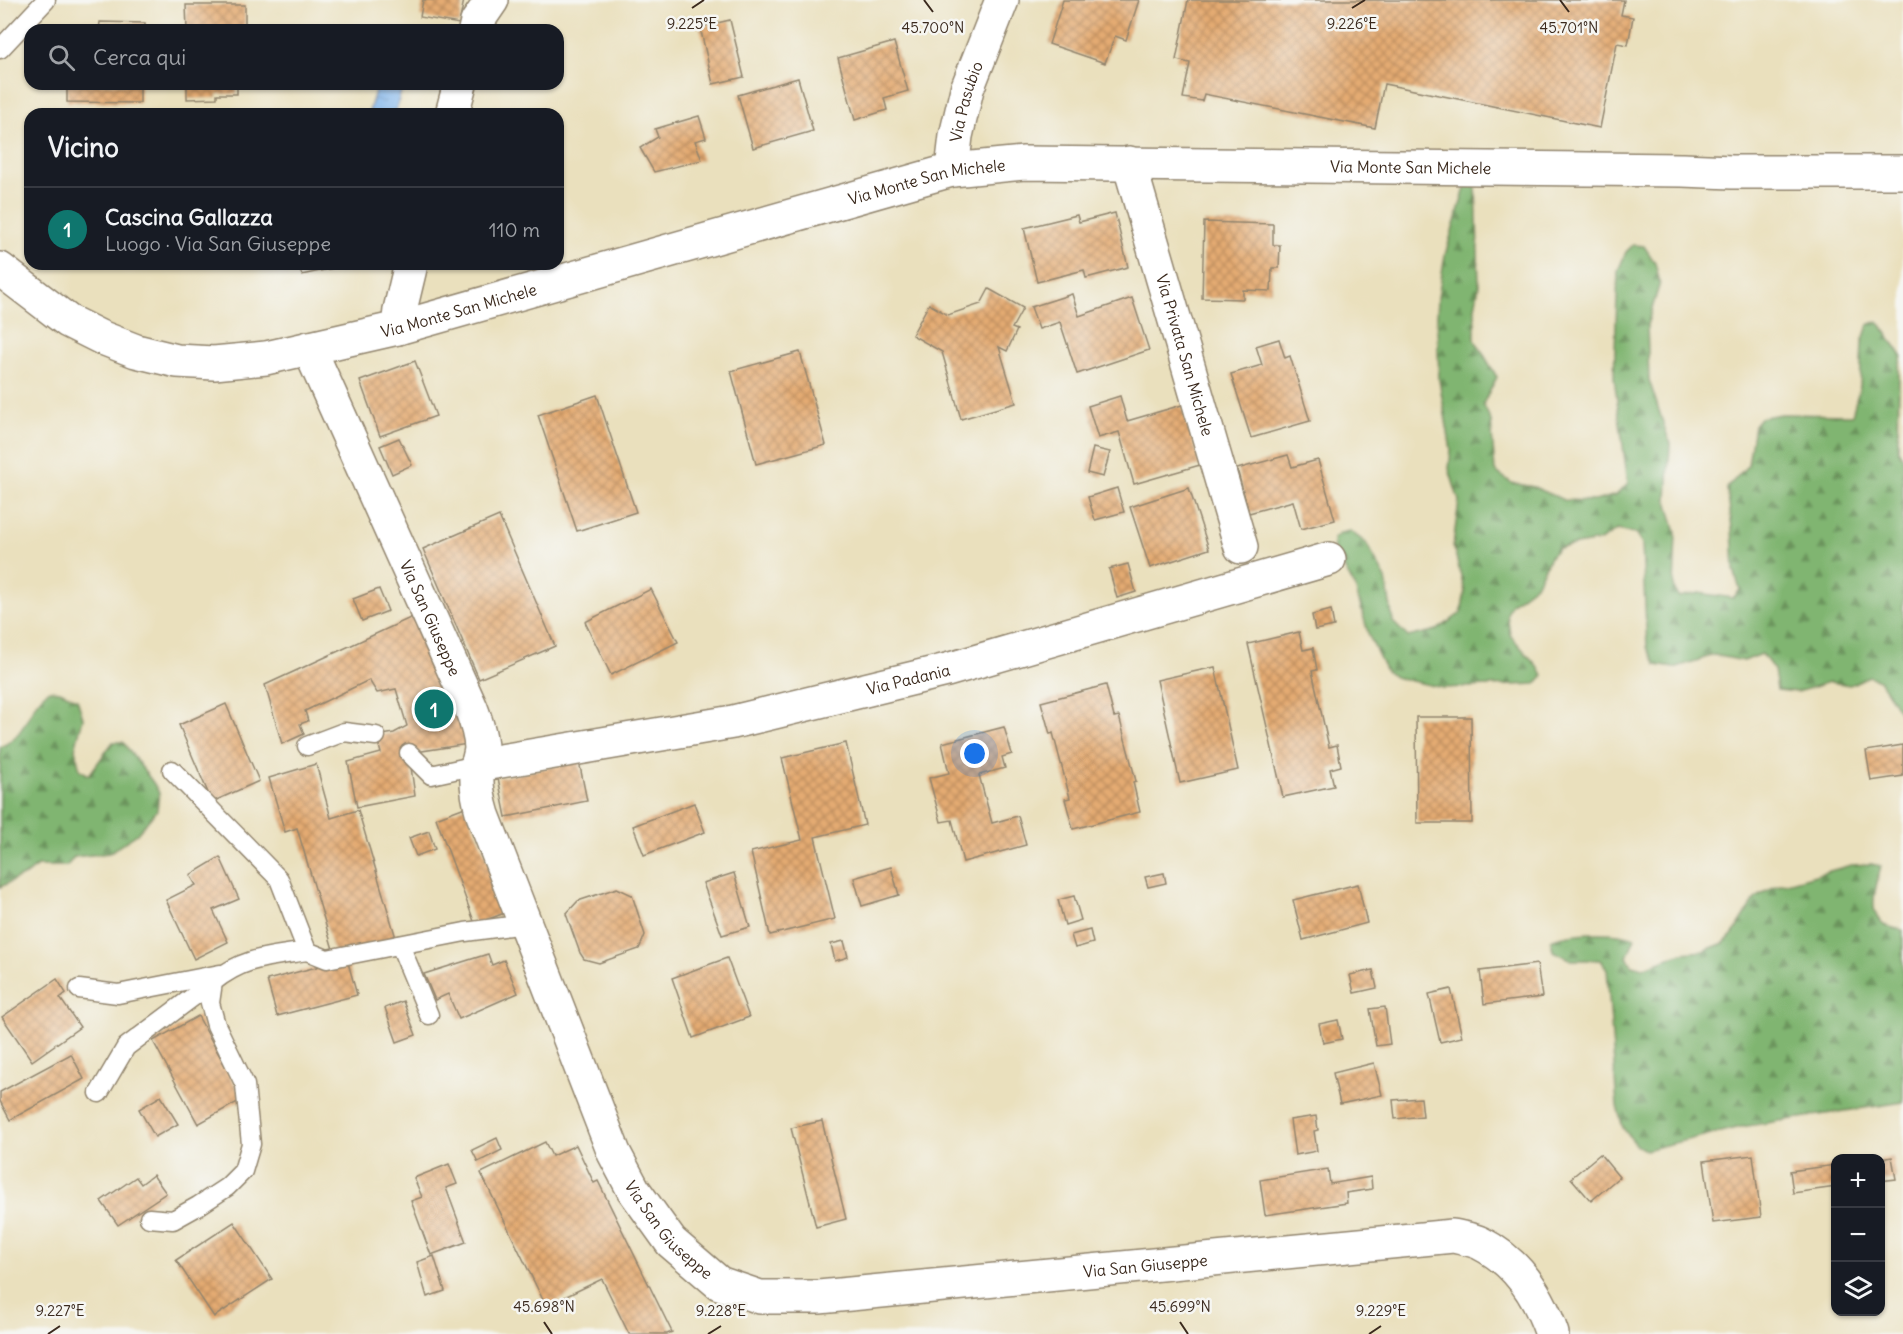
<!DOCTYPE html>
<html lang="it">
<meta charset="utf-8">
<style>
body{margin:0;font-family:Delius,sans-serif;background:#20242c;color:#f1f3f6}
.controls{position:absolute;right:18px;bottom:18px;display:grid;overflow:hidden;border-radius:12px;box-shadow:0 2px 4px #0004}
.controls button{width:54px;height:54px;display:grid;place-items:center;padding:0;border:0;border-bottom:2px solid #363941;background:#171b24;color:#f1f3f6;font:30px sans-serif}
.you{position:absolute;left:975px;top:754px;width:21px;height:21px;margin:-15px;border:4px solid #fff;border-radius:50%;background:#1a73e8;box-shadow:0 0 0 9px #1a73e833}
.badge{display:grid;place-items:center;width:39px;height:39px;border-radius:50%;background:#0f766e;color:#fff;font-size:20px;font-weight:700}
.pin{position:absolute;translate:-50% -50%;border:3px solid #fff;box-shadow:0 2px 6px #0006}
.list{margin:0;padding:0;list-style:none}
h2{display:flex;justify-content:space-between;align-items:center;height:78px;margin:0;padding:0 24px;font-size:26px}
h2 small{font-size:20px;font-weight:400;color:#9ea1a6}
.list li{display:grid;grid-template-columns:39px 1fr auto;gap:18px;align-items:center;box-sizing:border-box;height:84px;padding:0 24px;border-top:2px solid #363941}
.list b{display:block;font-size:22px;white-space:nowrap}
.list p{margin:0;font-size:20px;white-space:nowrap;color:#9ea1a6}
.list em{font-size:20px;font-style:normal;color:#9ea1a6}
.icon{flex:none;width:33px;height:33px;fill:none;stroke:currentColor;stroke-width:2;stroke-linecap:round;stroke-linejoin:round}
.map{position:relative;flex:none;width:1903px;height:1334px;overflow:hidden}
.search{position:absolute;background:#171b24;box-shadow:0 2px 4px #0004;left:24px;top:24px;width:540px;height:66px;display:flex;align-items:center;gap:15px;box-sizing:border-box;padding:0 21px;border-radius:18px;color:#9ea1a6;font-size:22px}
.panel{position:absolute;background:#171b24;box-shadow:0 2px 4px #0004;left:24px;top:108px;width:540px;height:162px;border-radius:18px}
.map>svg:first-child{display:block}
</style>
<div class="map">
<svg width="1903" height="1334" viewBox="0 0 1903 1334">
<defs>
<pattern id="forest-firs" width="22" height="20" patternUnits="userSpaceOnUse" patternTransform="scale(1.5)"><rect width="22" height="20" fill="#80b571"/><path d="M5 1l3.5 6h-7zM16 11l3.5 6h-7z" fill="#6a935c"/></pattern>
<pattern id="water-ripples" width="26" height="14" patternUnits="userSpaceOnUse" patternTransform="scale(1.5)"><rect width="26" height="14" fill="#7db3ec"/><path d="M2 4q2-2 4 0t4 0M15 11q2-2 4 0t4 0" fill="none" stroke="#6892bf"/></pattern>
<pattern id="building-cross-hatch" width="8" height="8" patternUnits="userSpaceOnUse" patternTransform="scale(1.5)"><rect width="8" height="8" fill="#e4ab72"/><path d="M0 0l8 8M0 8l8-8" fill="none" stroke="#ba8b5d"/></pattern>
</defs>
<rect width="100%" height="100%" fill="#f6f6f2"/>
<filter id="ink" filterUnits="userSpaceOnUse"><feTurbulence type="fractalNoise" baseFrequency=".0167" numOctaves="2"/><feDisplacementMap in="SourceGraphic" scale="12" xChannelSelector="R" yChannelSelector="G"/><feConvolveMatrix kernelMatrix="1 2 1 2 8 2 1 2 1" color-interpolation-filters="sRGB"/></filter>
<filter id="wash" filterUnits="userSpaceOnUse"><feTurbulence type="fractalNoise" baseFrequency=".008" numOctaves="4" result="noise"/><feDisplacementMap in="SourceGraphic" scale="24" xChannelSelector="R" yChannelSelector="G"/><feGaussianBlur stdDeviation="1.35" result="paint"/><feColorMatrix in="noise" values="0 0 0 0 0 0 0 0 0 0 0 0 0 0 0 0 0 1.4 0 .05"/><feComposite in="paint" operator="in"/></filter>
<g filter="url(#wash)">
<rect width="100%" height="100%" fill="#eae0bd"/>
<g fill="url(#forest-firs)" stroke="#5e7048" stroke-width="1.5">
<polygon points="1466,185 1476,186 1479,285 1475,308 1475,340 1497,377 1483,404 1491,421 1495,471 1512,483 1534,487 1564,500 1595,501 1616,495 1628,484 1614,377 1618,271 1626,252 1633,245 1644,246 1655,263 1660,283 1647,325 1649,380 1670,444 1667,500 1676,533 1674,588 1679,597 1699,593 1733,598 1740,590 1734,570 1732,529 1727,488 1748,465 1754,425 1760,418 1780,414 1852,415 1860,386 1862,343 1868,325 1878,321 1902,356 1899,367 1898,450 1903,458 1903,714 1901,714 1879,680 1869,676 1850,685 1829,682 1798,692 1777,690 1774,670 1762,654 1744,661 1714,655 1674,668 1656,665 1647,647 1642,544 1637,534 1617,530 1600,541 1558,548 1551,555 1536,585 1511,604 1507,614 1510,635 1538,667 1543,676 1536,684 1443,688 1394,677 1386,671 1369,636 1355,587 1334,550 1333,539 1341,533 1350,531 1366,543 1386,579 1393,622 1408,637 1437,630 1461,613 1465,592 1453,545 1459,501 1449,469 1451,450 1439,380 1437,317 1438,297 1445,255"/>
<path d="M49,690l11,1 17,8 6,19 -8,31 5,21 9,5 24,-33h10l31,42 5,9 -2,17 -20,24 -28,19 -35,4 -7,9h-30l-8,7 -29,14v-140c30,-13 26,-41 49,-57z"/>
<path d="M1871,864l10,2c-6,27 -20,60 22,64v172l-162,25 -96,23 -9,-5 -13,-17 -6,-22 -10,-137 -6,-9h-30l-18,-9 -2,-11c18,-8 66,-10 84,-2l-8,19 5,8 11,3 39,-15 21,-2 21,-8 9,-9 22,-35 18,-12 78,-22z"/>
</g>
<polygon fill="url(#water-ripples)" stroke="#5c6e85" stroke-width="1.5" points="377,84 403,84 395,114 377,114 369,112"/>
<g id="blocks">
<g fill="url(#building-cross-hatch)">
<polygon points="423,0 464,0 459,24 420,17"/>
<polygon points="1063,0 1139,0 1126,40 1115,36 1105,63 1049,44"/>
<polygon points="1188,0 1624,0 1621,15 1633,17 1628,45 1617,43 1600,128 1384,84 1375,128 1204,94 1202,101 1183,98 1190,63 1176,60"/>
<polygon points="186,5 245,5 245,30 187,30"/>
<polygon points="730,20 744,77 713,84 700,27"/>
<polygon points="100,22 145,23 145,30 99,30"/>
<polygon points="894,42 908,91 884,98 887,110 855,120 838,58"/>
<polygon points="798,78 813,131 753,148 738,95"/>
<polygon points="67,84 140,84 140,103 67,102"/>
<polygon points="187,84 237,84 237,94 217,94 217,98 187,99"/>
<polygon points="699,116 706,138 695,141 702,160 654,172 640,148 658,137 655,129"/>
<polygon points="1115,213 1128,267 1086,278 1084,270 1037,282 1024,228 1077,215 1079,222"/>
<polygon points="1204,222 1273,224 1273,245 1280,245 1279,268 1272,268 1271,291 1243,290 1243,299 1202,298"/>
<polygon points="297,264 334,264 334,268 302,275"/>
<polygon points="989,289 1023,308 1012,328 1017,330 1007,351 999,347 1016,403 961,419 942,352 912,335 929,304 948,315 981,304"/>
<polygon points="1072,294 1079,316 1132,298 1149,350 1077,374 1060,322 1039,329 1031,307"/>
<polygon points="1279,339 1285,358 1290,356 1310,421 1251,438 1231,374 1262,365 1256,346"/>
<polygon points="800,352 826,445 756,464 731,371"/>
<polygon points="415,361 436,416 380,436 360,381"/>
<polygon points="597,395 636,512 577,531 538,415"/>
<polygon points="1120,396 1127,421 1182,405 1200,465 1134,484 1119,432 1098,438 1088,406"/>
<polygon points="399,438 412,465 392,474 380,446"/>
<polygon points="1093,448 1110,452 1103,477 1087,473"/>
<polygon points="1288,455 1292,467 1318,460 1335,520 1301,529 1293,501 1249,513 1237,469"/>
<polygon points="1117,488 1124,512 1095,520 1088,497"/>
<polygon points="1189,488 1209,549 1150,568 1130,507"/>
<polygon points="499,516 555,646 479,679 423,549"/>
<polygon points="1128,564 1136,592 1117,598 1109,569"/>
<polygon points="379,589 388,611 362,621 353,599"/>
<polygon points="651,589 678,642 611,675 585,622"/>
<polygon points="1331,610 1334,626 1315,630 1312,615"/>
<polygon points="421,613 475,743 409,753 415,796 357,807 348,762 381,753 376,736 394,733 407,726 396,689 377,693 369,680 305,711 308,721 300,724 304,734 282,744 265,685"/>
<polygon points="1299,632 1303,650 1313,648 1317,670 1312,671 1329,747 1337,745 1341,766 1330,769 1334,786 1283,797 1248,644"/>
<polygon points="1215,667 1238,770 1180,783 1157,680"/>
<polygon points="1106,685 1114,717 1119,716 1136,781 1133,782 1140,812 1073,829 1065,799 1070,798 1053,733 1050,734 1041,702"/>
<polygon points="226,704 259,781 212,802 179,725"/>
<polygon points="1416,717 1471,717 1472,823 1417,823"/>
<polygon points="1004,727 1012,754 1002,757 1005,768 979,775 992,823 1018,816 1026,845 963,862 952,820 941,822 929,778 949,773 942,743"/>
<polygon points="846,743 865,825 815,837 835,919 770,935 751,852 802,840 782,758"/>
<polygon points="1903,745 1903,776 1871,781 1866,751"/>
<polygon points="579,761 587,801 506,817 498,778"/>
<polygon points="316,764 331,818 358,810 396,938 335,956 297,828 285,832 269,778"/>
<polygon points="694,803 705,832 644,855 633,826"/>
<polygon points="465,807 510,911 475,924 436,818"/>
<polygon points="429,831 435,849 416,856 409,838"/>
<polygon points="220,857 239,899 213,910 228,942 194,959 166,900 196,885 190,875"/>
<polygon points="891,867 899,895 862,906 854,878"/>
<polygon points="734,873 750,927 722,935 703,883"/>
<polygon points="1164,873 1166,883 1148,887 1145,877"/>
<polygon points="1358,884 1367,923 1303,940 1293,900"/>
<polygon points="617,888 632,895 645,935 639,949 599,963 584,959 580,953 566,914 578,901"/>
<polygon points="1074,896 1081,920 1065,925 1058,900"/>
<polygon points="1090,930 1093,943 1075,948 1071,935"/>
<polygon points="844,941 848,957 835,961 831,944"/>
<polygon points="488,954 492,965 504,960 518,993 459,1019 448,994 435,1000 424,974"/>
<polygon points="727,958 749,1017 693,1038 672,978"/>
<polygon points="347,959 357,995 277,1016 267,980"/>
<polygon points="1537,964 1542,997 1484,1004 1480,971"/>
<polygon points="1373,970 1377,988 1354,993 1350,975"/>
<polygon points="57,979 66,993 60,998 80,1027 32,1061 2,1017"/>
<polygon points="1451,989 1462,1037 1440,1042 1429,994"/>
<polygon points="403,1001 416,1035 397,1042 385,1008"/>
<polygon points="1385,1007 1390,1044 1376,1046 1370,1009"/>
<polygon points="198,1016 243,1099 198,1124 153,1041"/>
<polygon points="1338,1020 1342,1039 1323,1043 1319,1024"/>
<polygon points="71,1054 84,1079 10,1120 0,1101 0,1092"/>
<polygon points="1374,1063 1382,1095 1340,1104 1333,1073"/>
<polygon points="161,1096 178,1124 155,1137 139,1109"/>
<polygon points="1421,1098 1423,1116 1395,1119 1393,1100"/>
<polygon points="1316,1116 1318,1130 1314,1131 1317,1151 1295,1155 1290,1120"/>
<polygon points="822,1121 846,1219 816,1227 791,1128"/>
<polygon points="497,1138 502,1150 478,1162 472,1150"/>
<polygon points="545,1142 552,1156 576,1145 594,1183 598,1181 672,1332 667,1334 629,1334 602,1279 546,1306 481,1173"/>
<polygon points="1600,1154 1619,1177 1591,1201 1571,1178"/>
<polygon points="1753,1155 1761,1217 1713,1223 1704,1161"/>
<polygon points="1892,1157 1896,1179 1880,1181 1880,1159"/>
<polygon points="449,1164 457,1184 446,1188 466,1242 431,1255 411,1201 422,1197 414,1178"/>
<polygon points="1836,1165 1836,1187 1793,1193 1790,1171"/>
<polygon points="1328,1169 1330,1184 1371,1177 1372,1189 1346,1193 1347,1203 1265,1215 1260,1180"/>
<polygon points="153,1175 166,1193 118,1225 101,1201 136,1177 141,1184"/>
<polygon points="234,1222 272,1279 214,1317 176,1260"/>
<polygon points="434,1256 445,1291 427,1297 417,1262"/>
</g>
</g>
</g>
<g filter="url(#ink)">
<use href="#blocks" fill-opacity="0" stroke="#92856e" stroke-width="1.5"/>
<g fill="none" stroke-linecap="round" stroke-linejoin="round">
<g stroke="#92856e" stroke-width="21">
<g id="lane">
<polyline points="0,49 46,0"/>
<polyline points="307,746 344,732 376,736"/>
<polyline points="409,753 431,775 477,765"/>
<polyline points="400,945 429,1015"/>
<polyline points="307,951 327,959 465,932 525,924"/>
<polyline points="79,989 118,994 220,974"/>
<polyline points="99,1093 126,1047 213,982"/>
<path d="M149,1218l24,2 25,-14 29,-19 16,-16 8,-27 -6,-59 -29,-60 -6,-22 3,-21c31,-25 56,-25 94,-31l-28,-72 -107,-109"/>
</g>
</g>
<g stroke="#92856e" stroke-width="36">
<g id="street">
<polyline points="475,30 477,22 492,0"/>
<polyline points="452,114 460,84"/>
<path id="s1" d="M1129,163l112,384"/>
<path id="s2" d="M952,170l4,-34 11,-47 35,-89"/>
<path id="s3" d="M0,269l68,52 32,16 36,14 41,10 37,2 52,-5 132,-30 554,-158 72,-7 658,7 50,2h171"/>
<polyline points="398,328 400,310 411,264"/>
<path id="s4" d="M309,348l162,360c5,13 10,27 10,41 -1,7 -3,13 -4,19 -1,16 1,31 6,47l131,338 19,36 38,53 48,41 41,14h59l634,-61c8,2 19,3 27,7 38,19 59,52 72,91"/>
<path id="s5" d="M477,765l256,-43 214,-52 382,-111"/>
</g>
</g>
<use href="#lane" stroke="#fff" stroke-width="18"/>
<use href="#street" stroke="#fff" stroke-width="33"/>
</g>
</g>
<path fill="none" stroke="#3b2a1e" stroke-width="2" d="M924,0l9,12M1560,0l9,12M692,8l12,-8M1352,8l13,-8M544,1322l8,12M1180,1322l8,12M48,1334l12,-8M708,1334l13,-8M1369,1334l12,-8"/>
<g text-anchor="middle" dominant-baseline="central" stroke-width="5" stroke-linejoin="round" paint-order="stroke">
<g font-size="16" fill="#3b2a1e" stroke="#f6f6f2">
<text stroke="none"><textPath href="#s2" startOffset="70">Via Pasubio</textPath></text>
<text stroke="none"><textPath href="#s3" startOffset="1462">Via Monte San Michele</textPath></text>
<text stroke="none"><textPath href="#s3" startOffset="976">Via Monte San Michele</textPath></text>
<text stroke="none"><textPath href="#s3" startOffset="490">Via Monte San Michele</textPath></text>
<text stroke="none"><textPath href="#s1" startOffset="200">Via Privata San Michele</textPath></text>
<text stroke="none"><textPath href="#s4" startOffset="296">Via San Giuseppe</textPath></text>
<text stroke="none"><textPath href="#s5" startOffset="440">Via Padania</textPath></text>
<text stroke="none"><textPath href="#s4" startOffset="962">Via San Giuseppe</textPath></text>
<text stroke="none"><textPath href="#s4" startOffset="1466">Via San Giuseppe</textPath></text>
</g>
</g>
<g font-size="15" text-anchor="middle" fill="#3b2a1e" stroke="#f6f6f2" stroke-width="5" stroke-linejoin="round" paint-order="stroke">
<text x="692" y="29">9.225°E</text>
<text x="1352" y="29">9.226°E</text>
<text x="933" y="33">45.700°N</text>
<text x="1569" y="33">45.701°N</text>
<text x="544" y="1312">45.698°N</text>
<text x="1180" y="1312">45.699°N</text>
<text x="60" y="1316">9.227°E</text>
<text x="721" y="1316">9.228°E</text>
<text x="1381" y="1316">9.229°E</text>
</g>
</svg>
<div class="controls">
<button>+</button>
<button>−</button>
<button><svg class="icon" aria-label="layers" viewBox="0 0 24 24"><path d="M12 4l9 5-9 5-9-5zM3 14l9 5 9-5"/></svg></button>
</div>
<div class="you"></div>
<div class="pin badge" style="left:434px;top:709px">1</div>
<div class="search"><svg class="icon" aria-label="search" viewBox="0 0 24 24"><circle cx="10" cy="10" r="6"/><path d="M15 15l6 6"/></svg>Cerca qui</div>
<section class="panel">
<h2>Vicino<small></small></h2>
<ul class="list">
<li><span class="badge">1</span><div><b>Cascina Gallazza</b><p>Luogo · Via San Giuseppe</p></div><em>110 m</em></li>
</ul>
</section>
</div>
